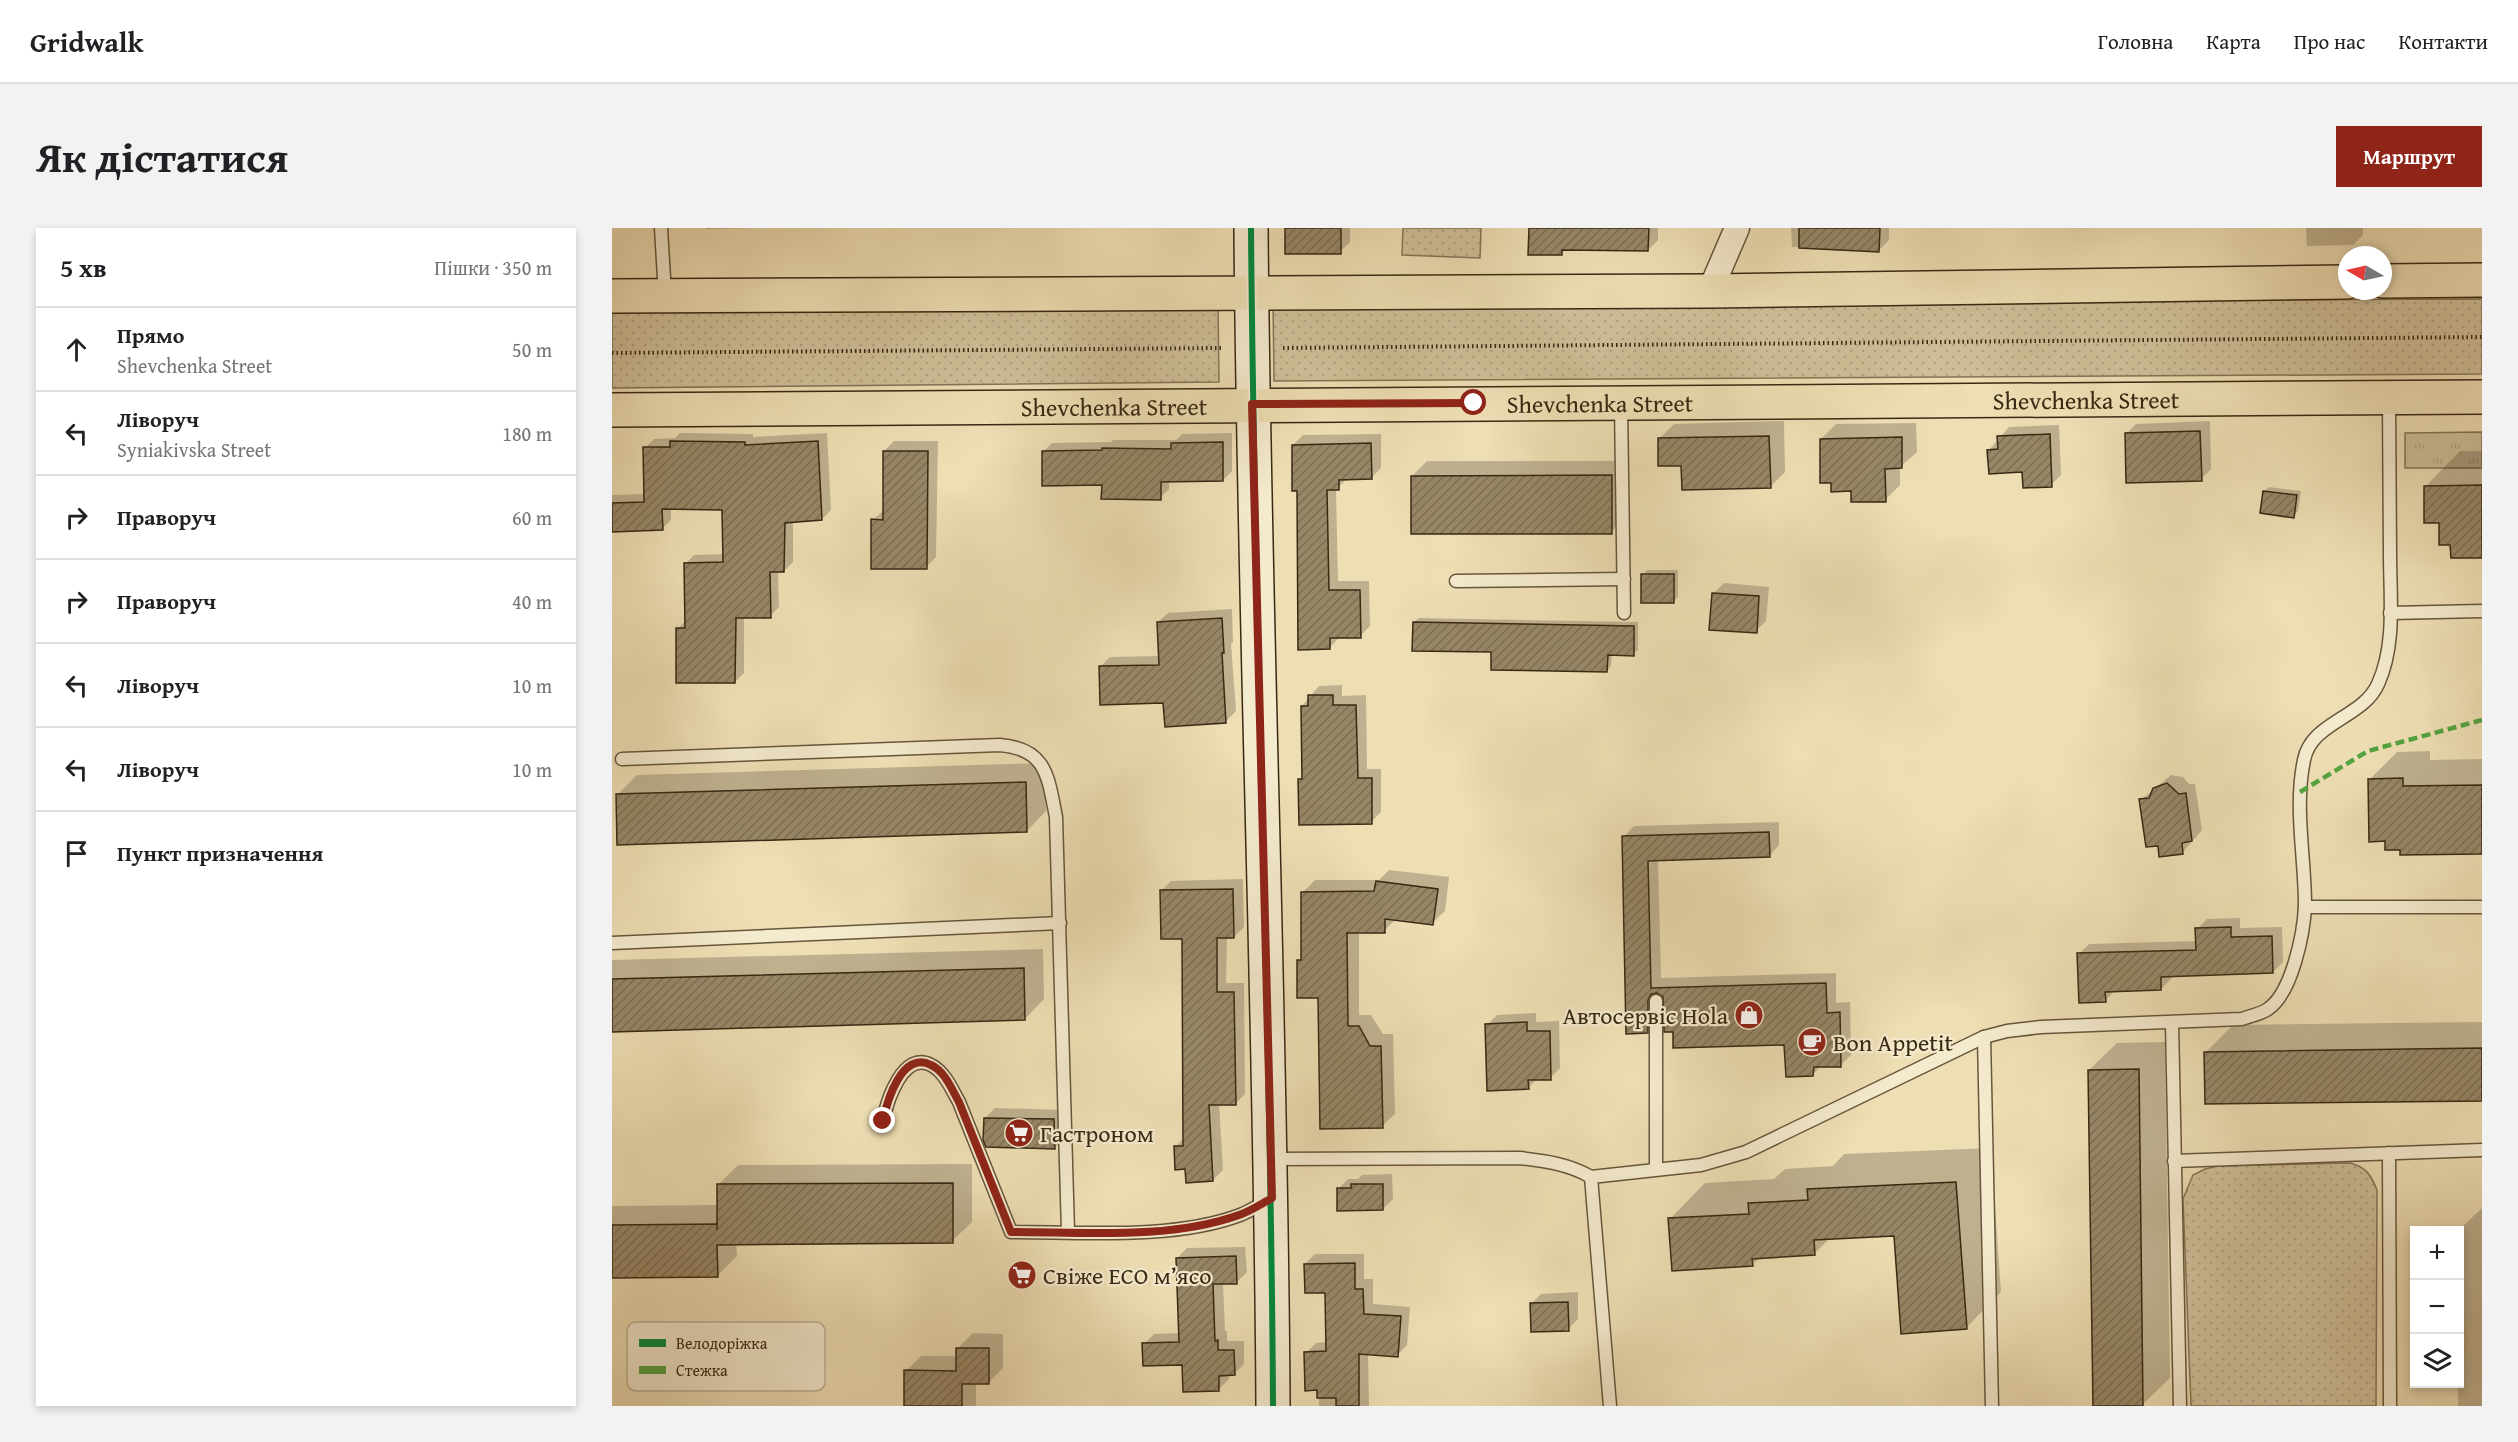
<!DOCTYPE html>
<html lang="uk">
<meta charset="utf-8">
<style>
body{margin:0;font-family:"Gentium Book Plus",serif;background:#f2f2f2;color:#202124}
.controls{position:absolute;right:18px;bottom:18px;display:grid;overflow:hidden;border-radius:0px;box-shadow:0 3px 9px #0003}
.controls button{width:54px;height:54px;display:grid;place-items:center;padding:0;border:0;border-bottom:2px solid #e0e0e0;background:#fff;color:#202124;font:30px sans-serif}
.compass{position:absolute;left:1726px;top:18px;width:54px;height:54px;border-radius:50%;background:#fff;box-shadow:0 3px 9px #0003;rotate:279deg}
.stop{position:absolute;width:18px;height:18px;margin:-14px;border:4px solid #8f2418;border-radius:50%;background:#fff}
.stop.end{background:#8f2418;border-color:#fff;box-shadow:0 2px 6px #0008}
.list{margin:0;padding:0;list-style:none}
h2{display:flex;justify-content:space-between;align-items:center;height:78px;margin:0;padding:0 24px;font-size:26px}
h2 small{font-size:20px;font-weight:400;color:#757577}
.list li{display:grid;grid-template-columns:39px 1fr auto;gap:18px;align-items:center;box-sizing:border-box;height:84px;padding:0 24px;border-top:2px solid #e0e0e0}
.list b{display:block;font-size:22px;white-space:nowrap}
.list p{margin:0;font-size:20px;white-space:nowrap;color:#757577}
.list em{font-size:20px;font-style:normal;color:#757577}
.icon{flex:none;width:33px;height:33px;fill:none;stroke:currentColor;stroke-width:2;stroke-linecap:round;stroke-linejoin:round}
.map{position:relative;flex:none;width:1870px;height:1178px;overflow:hidden;border-radius:0px}
header{display:flex;align-items:center;gap:36px;box-sizing:border-box;height:84px;padding:0 30px;background:#fff;border-bottom:2px solid #e0e0e0}
header strong{font-size:28px}
nav{display:flex;gap:33px;margin-inline-start:auto;font-size:21px}
.intro{display:flex;align-items:center;justify-content:space-between;box-sizing:border-box;height:144px;padding:0 36px}
h1{margin:0;font-size:42px}
.button{padding:15px 27px;border-radius:0px;background:#8f2418;color:#fff;font-size:21px;font-weight:700}
main{display:flex;gap:36px;padding:0 36px}
aside{flex:1;background:#fff;border-radius:0px;box-shadow:0 3px 9px #0003}
.map>svg:first-child{display:block}
</style>
<header>
<strong>Gridwalk</strong>
<nav><a>Головна</a><a>Карта</a><a>Про нас</a><a>Контакти</a></nav>
</header>
<div class="intro"><h1>Як дістатися</h1><a class="button">Маршрут</a></div>
<main>
<aside>
<h2>5 хв<small>Пішки · 350 m</small></h2>
<ul class="list">
<li><svg class="icon" aria-label="ahead" viewBox="0 0 24 24"><path d="M12 20V5M6 11l6-6 6 6"/></svg><div><b>Прямо</b><p>Shevchenka Street</p></div><em>50 m</em></li>
<li><svg class="icon" aria-label="left" viewBox="0 0 24 24"><path d="M17 20v-9H6M10 6l-5 5 5 5"/></svg><div><b>Ліворуч</b><p>Syniakivska Street</p></div><em>180 m</em></li>
<li><svg class="icon" aria-label="right" viewBox="0 0 24 24"><path d="M7 20v-9h11M14 6l5 5-5 5"/></svg><div><b>Праворуч</b></div><em>60 m</em></li>
<li><svg class="icon" aria-label="right" viewBox="0 0 24 24"><path d="M7 20v-9h11M14 6l5 5-5 5"/></svg><div><b>Праворуч</b></div><em>40 m</em></li>
<li><svg class="icon" aria-label="left" viewBox="0 0 24 24"><path d="M17 20v-9H6M10 6l-5 5 5 5"/></svg><div><b>Ліворуч</b></div><em>10 m</em></li>
<li><svg class="icon" aria-label="left" viewBox="0 0 24 24"><path d="M17 20v-9H6M10 6l-5 5 5 5"/></svg><div><b>Ліворуч</b></div><em>10 m</em></li>
<li><svg class="icon" aria-label="arrive" viewBox="0 0 24 24"><path d="M6 21V4h12l-3 4 3 4H6"/></svg><div><b>Пункт призначення</b></div></li>
</ul>
</aside>
<div class="map">
<svg width="1870" height="1178" viewBox="0 0 1870 1178">
<defs>
<pattern id="grass-tufts" width="24" height="20" patternUnits="userSpaceOnUse" patternTransform="scale(1.5)"><rect width="24" height="20" fill="#cfbf99"/><path d="M3 7l-1-3M5 7V3M7 7l1-3M15 17l-1-3M17 17v-4M19 17l1-3" fill="none" stroke="#b2a483"/></pattern>
<pattern id="park-dots" width="8" height="8" patternUnits="userSpaceOnUse" patternTransform="scale(1.5)"><rect width="8" height="8" fill="#cfbf99"/><path d="M2 2h.1M6 6h.1" fill="none" stroke="#b2a483" stroke-width="1.8" stroke-linecap="round"/></pattern>
<pattern id="building-hatch" width="6" height="6" patternUnits="userSpaceOnUse" patternTransform="scale(1.5)"><rect width="6" height="6" fill="#978767"/><path d="M-1 1l2-2M0 6l6-6M5 7l2-2" fill="none" stroke="#7c6e54"/></pattern>
</defs>
<rect width="100%" height="100%" fill="#eedeb4"/>
<filter id="stains"><feTurbulence type="fractalNoise" baseFrequency=".00333" numOctaves="4"/><feColorMatrix values="0 0 0 0 .2 0 0 0 0 .09 0 0 0 0 .02 0 0 0 .5 -.17"/></filter>
<radialGradient id="worn" r=".72"><stop offset=".6" stop-color="#630" stop-opacity="0"/><stop offset="1" stop-color="#630" stop-opacity=".3"/></radialGradient>
<polygon fill="url(#grass-tufts)" stroke="#847456" stroke-width="1.5" points="1870,204 1870,240 1793,240 1793,205"/>
<g fill="url(#park-dots)" stroke="#847456" stroke-width="1.5">
<polygon points="791,0 869,0 868,30 790,27"/>
<polygon points="1870,71 1870,146 662,153 661,75"/>
<polygon points="606,75 607,154 0,160 0,80"/>
<path d="M1738,935c16,4 21,12 27,27l-1,216h-185l-8,-207 10,-24 12,-6 13,-3z"/>
</g>
<g fill="#0003">
<polygon points="94,0 142,0 94,1"/>
<polygon points="674,0 738,0 738,14 728,24"/>
<polygon points="918,0 1046,0 1046,12 1036,22 954,21 949,26"/>
<polygon points="1179,0 1277,0 1277,12 1267,22 1233,17 1180,19"/>
<polygon points="1694,0 1751,0 1751,7 1741,17 1695,18"/>
<polygon points="1172,193 1173,244 1158,259 1071,236 1047,211 1062,196"/>
<polygon points="1598,193 1599,241 1589,251 1514,206 1524,196"/>
<polygon points="1304,195 1305,224 1288,239 1288,257 1273,272 1220,254 1209,211 1224,196"/>
<polygon points="1447,197 1449,247 1439,257 1377,222 1397,199"/>
<polygon points="68,205 141,206 141,209 215,205 219,282 210,291 181,293 181,334 172,343 166,343 167,379 158,388 132,388 132,445 123,454 66,401 74,392 73,336 82,327 112,326 111,280 59,280 59,292 50,301 0,302 0,267 33,266 33,220 42,211 63,210"/>
<polygon points="620,205 620,243 611,252 557,253 557,261 548,270 491,255 431,224 440,215 499,214 501,212 564,212 570,206"/>
<polygon points="769,206 769,240 759,250 736,250 724,261 726,353 757,353 758,398 748,408 727,410 717,420 686,261 681,217 691,207"/>
<polygon points="282,213 326,213 324,329 314,339 261,292 272,282 272,223"/>
<polygon points="1848,223 1870,223 1870,328 1840,316 1813,259"/>
<polygon points="815,233 1015,233 1014,289 999,304 800,248"/>
<polygon points="1657,259 1689,263 1686,283 1681,288 1652,263"/>
<polygon points="1035,342 1066,342 1066,369 1061,374 1031,347"/>
<polygon points="1112,355 1157,359 1154,393 1144,403 1102,365"/>
<polygon points="620,381 621,414 619,416 624,483 614,493 488,439 498,429 548,428 546,394 556,385"/>
<polygon points="807,390 1026,394 1026,422 1021,426 1000,426 999,438 995,443 881,422 802,394"/>
<polygon points="730,457 730,468 754,467 755,541 769,541 769,584 759,594 688,552 692,548 690,478 707,458"/>
<polygon points="1818,523 1818,532 1870,531 1870,624 1789,621 1774,612 1758,551 1785,524"/>
<polygon points="433,535 434,583 415,603 5,567 25,547"/>
<polygon points="1559,547 1571,549 1577,556 1583,556 1590,602 1571,624 1547,616 1529,572"/>
<polygon points="1167,594 1167,617 1157,628 1046,631 1049,750 1224,745 1224,775 1238,774 1239,827 1229,837 1210,837 1200,847 1173,815 1062,803 1053,769 1046,764 1046,793 1035,803 1011,609 1022,598"/>
<polygon points="777,642 837,649 833,683 820,695 784,691 772,703 747,703 747,787 759,787 771,806 781,806 783,886 770,898 707,768 686,733 690,729 690,665 703,652 767,652"/>
<polygon points="631,651 632,699 622,709 615,709 614,755 632,755 633,866 624,875 607,875 611,942 601,952 575,940 563,919 573,909 572,709 549,663 559,653"/>
<polygon points="1628,690 1628,700 1670,699 1671,734 1661,744 1558,747 1559,751 1549,761 1503,762 1493,773 1467,726 1477,716 1585,713 1585,701 1595,691"/>
<polygon points="431,721 432,771 413,791 0,802 0,732"/>
<polygon points="924,785 924,794 947,793 948,840 938,850 925,851 916,860 875,797 885,787"/>
<polygon points="1870,794 1870,871 1594,824 1621,797"/>
<polygon points="1553,814 1558,1150 1530,1177 1477,842 1505,815"/>
<polygon points="383,880 452,882 452,910 442,920 373,890"/>
<polygon points="1379,920 1389,1064 1354,1100 1284,1006 1218,1010 1202,1026 1149,1029 1140,1037 1058,991 1093,955 1162,951 1173,941 1221,938 1232,926"/>
<polygon points="360,936 360,994 340,1013 124,1015 125,1028 105,1048 0,1049 0,978 106,977 106,957 126,937"/>
<polygon points="780,946 781,971 771,981 726,961 736,951 746,951 750,947"/>
<polygon points="1870,980 1870,1178 1846,1178 1847,1002"/>
<polygon points="633,1019 635,1044 625,1054 611,1055 613,1103 615,1103 615,1113 632,1113 632,1136 622,1146 616,1146 617,1151 607,1161 572,1135 532,1116 542,1106 568,1105 565,1030 575,1020"/>
<polygon points="703,1026 752,1026 752,1051 761,1051 761,1076 798,1079 795,1117 785,1127 756,1125 757,1178 707,1178 707,1161 694,1125 704,1115 715,1114 715,1063 693,1036"/>
<polygon points="966,1064 966,1091 956,1101 919,1076 929,1066"/>
<polygon points="361,1105 391,1106 391,1140 376,1155 364,1154 364,1178 293,1178 294,1143 309,1128 346,1128 346,1120"/>
</g>
<g fill="url(#building-hatch)" stroke="#382913" stroke-width="1.5">
<rect x="673" y="0" width="56" height="26"/>
<polygon points="917,0 1037,0 1036,23 950,22 950,27 916,27"/>
<polygon points="1187,0 1268,0 1267,24 1187,20"/>
<polygon points="1588,203 1590,253 1514,255 1513,205"/>
<polygon points="1438,206 1440,259 1411,260 1410,244 1377,246 1375,222 1386,221 1385,208"/>
<polygon points="1157,208 1159,260 1070,262 1069,238 1046,238 1046,210"/>
<polygon points="1290,209 1290,240 1273,241 1274,274 1239,274 1239,263 1219,264 1219,255 1208,255 1208,211"/>
<polygon points="58,213 133,214 133,217 206,213 210,292 173,295 172,344 158,344 159,390 124,390 123,455 64,455 64,400 73,400 72,335 111,334 110,282 50,281 51,302 0,304 0,275 32,274 31,219 58,219"/>
<polygon points="611,214 611,253 549,254 549,272 489,271 490,257 430,258 430,223 490,222 490,220 559,221 559,215"/>
<polygon points="759,215 760,251 727,252 727,262 715,262 717,362 748,362 749,410 718,410 718,421 686,422 685,263 680,263 680,217"/>
<polygon points="271,223 316,223 315,341 259,341 259,291 271,292"/>
<polygon points="1000,247 1000,306 799,306 799,248"/>
<polygon points="1870,257 1870,330 1839,330 1838,317 1827,317 1827,295 1812,295 1812,258"/>
<polygon points="1651,263 1685,267 1682,290 1648,285"/>
<rect x="1029" y="346" width="33" height="29"/>
<polygon points="1100,365 1147,368 1145,405 1097,402"/>
<polygon points="610,390 612,425 610,425 614,495 553,499 551,475 488,477 487,438 547,437 545,394"/>
<polygon points="801,394 1022,398 1022,428 996,427 995,444 879,442 879,424 800,423"/>
<polygon points="696,467 721,467 721,477 744,477 746,550 760,550 760,596 687,597 686,551 690,551 689,478 696,478"/>
<polygon points="1791,550 1791,558 1870,557 1870,626 1788,627 1788,622 1773,622 1773,613 1757,614 1756,551"/>
<polygon points="414,554 415,604 5,617 4,566"/>
<polygon points="1555,555 1567,566 1574,565 1580,613 1570,615 1571,626 1547,629 1546,618 1534,619 1527,571 1537,570 1541,560"/>
<polygon points="1157,604 1158,629 1036,633 1039,760 1214,755 1215,785 1228,784 1229,839 1202,839 1201,848 1174,849 1172,817 1061,820 1061,804 1052,804 1051,769 1045,765 1039,766 1036,772 1036,805 1014,806 1010,608"/>
<polygon points="764,653 826,661 821,697 773,691 773,705 735,705 736,798 747,798 758,818 769,818 771,900 708,901 706,770 685,770 685,732 689,732 689,664 762,663"/>
<polygon points="621,661 622,710 605,710 605,764 622,764 624,877 597,877 601,953 574,955 573,941 563,942 562,918 571,918 570,711 549,711 548,662"/>
<polygon points="1619,699 1619,709 1660,708 1661,745 1549,749 1549,762 1493,764 1494,774 1467,775 1465,725 1584,722 1583,700"/>
<polygon points="412,740 413,792 0,804 0,751"/>
<polygon points="915,794 915,803 938,803 939,852 916,852 917,861 875,863 873,796"/>
<polygon points="1870,820 1870,873 1593,876 1592,824"/>
<polygon points="1527,841 1531,1178 1481,1178 1476,842"/>
<polygon points="372,890 442,891 443,921 374,919 371,912"/>
<polygon points="1344,954 1355,1101 1289,1106 1282,1008 1202,1012 1203,1027 1140,1031 1141,1038 1060,1043 1056,990 1137,986 1136,975 1196,972 1195,961"/>
<polygon points="341,955 341,1015 105,1017 106,1049 0,1050 0,997 105,996 105,1002 105,956"/>
<polygon points="739,956 771,956 771,982 725,983 725,960 739,960"/>
<polygon points="624,1028 625,1056 601,1056 603,1113 606,1112 606,1122 622,1122 623,1147 607,1148 607,1163 571,1164 570,1137 531,1138 530,1115 567,1114 564,1030"/>
<polygon points="743,1035 743,1061 751,1061 752,1086 789,1088 786,1129 747,1126 747,1178 724,1178 724,1170 705,1170 705,1162 693,1163 692,1124 714,1123 713,1065 693,1065 692,1036"/>
<polygon points="956,1074 957,1103 919,1104 918,1075"/>
<polygon points="344,1120 377,1120 377,1156 350,1156 350,1178 292,1178 292,1142 344,1143"/>
</g>
<g fill="none" stroke-linecap="round" stroke-linejoin="round">
<g stroke="#66563b" stroke-width="15">
<g id="lane">
<polyline points="49,0 53,67"/>
<polyline points="1009,176 1012,385"/>
<polyline points="844,353 1012,351"/>
<polyline points="1778,385 1870,383"/>
<path d="M10,531l378,-14c47,4 48,32 56,72l12,415"/>
<polyline points="1693,679 1870,679"/>
<polyline points="0,715 448,695"/>
<polyline points="1044,773 1044,941"/>
<polyline points="1560,795 1568,1178"/>
<polyline points="1372,809 1380,1178"/>
<path d="M271,893c4,-20 20,-71 48,-56 14,7 21,25 28,37l52,130c70,0 163,8 229,-17 10,-4 19,-10 29,-15"/>
<polyline points="1777,925 1778,1178"/>
<path d="M660,931l248,-1c25,3 49,6 71,19l19,229"/>
<polyline points="1562,933 1870,922"/>
<path d="M979,949l110,-12 45,-13 238,-115 23,-6 34,-4 201,-8c8,-3 19,-5 26,-10 24,-16 36,-76 37,-104 0,-48 -11,-98 -1,-145 7,-38 59,-42 74,-76 18,-39 12,-88 12,-130 0,-51 -1,-103 -1,-155"/>
</g>
</g>
<g stroke="#66563b" stroke-width="27">
<polyline id="street" points="1098,63 1125,0"/>
</g>
<g stroke="#382913" stroke-width="36">
<path id="secondary" d="M639,0c3,393 20,785 22,1178"/>
</g>
<g stroke="#382913" stroke-width="36">
<g id="primary">
<polyline points="1771,53 1870,52"/>
<polyline points="0,68 1098,63 1735,54"/>
<path id="s1" d="M0,182l1870,-13"/>
</g>
</g>
<g stroke="#382913" stroke-width="4" stroke-dasharray="1.5 3" stroke-linecap="butt">
<polyline points="671,120 1870,109"/>
<polyline points="0,125 609,120"/>
</g>
<use href="#lane" stroke="#f4eace" stroke-width="12"/>
<use href="#street" stroke="#f4eace" stroke-width="24"/>
<use href="#secondary" stroke="#f4eace" stroke-width="33"/>
<use href="#primary" stroke="#eedeb4" stroke-width="33"/>
<polyline stroke="#53a33f" stroke-width="4.5" stroke-dasharray="9 4.5" stroke-linecap="butt" points="1688,564 1756,523 1870,492"/>
<g stroke="#f4eace" stroke-width="10">
<path id="cycleway" d="M639,0c3,393 20,785 22,1178"/>
</g>
<use href="#cycleway" stroke="#00873e" stroke-width="6"/>
</g>
<g fill="none" stroke-linecap="round" stroke-linejoin="round">
<path stroke="#8f2418" stroke-width="8" d="M271,893c4,-20 19,-71 48,-56 14,6 21,25 28,37l52,130c73,0 158,8 228,-17 12,-4 22,-11 33,-17l-20,-794 222,-1"/>
</g>
<defs>
<g id="shop-disc" transform="scale(1.5)"><circle r="9.5" fill="#8f2418" stroke="#f4eace"/><path d="M-5-2.5h2.3a2.7 3.5 0 0 1 5.4 0H5L5.5 6h-11ZM-1.5-2.5h3a1.5 2.3 0 0 0-3 0Z" fill="#fff"/></g>
<g id="cafe-disc" transform="scale(1.5)"><circle r="9.5" fill="#8f2418" stroke="#f4eace"/><path d="M-5.5-4.5H6V0H3Q3 3.5 0 3.5H-2.5Q-5.5 3.5-5.5 0ZM3-3.2v2h1.7v-2ZM-6 4.5H4V6H-6Z" fill="#fff"/></g>
<g id="supermarket-disc" transform="scale(1.5)"><circle r="9.5" fill="#8f2418" stroke="#f4eace"/><path d="M-6-5.5h2.5l.6 2H6L4.5 2H-2.5L-4.4-4H-6ZM-1.5 3.2a1.3 1.3 0 1 0 .1 0ZM3 3.2a1.3 1.3 0 1 0 .1 0Z" fill="#fff"/></g>
</defs>
<g fill-rule="evenodd">
<use href="#shop-disc" x="1137" y="787"/>
<use href="#cafe-disc" x="1200" y="814"/>
<use href="#supermarket-disc" x="407" y="905"/>
<use href="#supermarket-disc" x="410" y="1047"/>
</g>
<g text-anchor="middle" dominant-baseline="central" stroke-width="4.5" stroke-linejoin="round" paint-order="stroke">
<g font-size="24" fill="#382913" stroke="#f4eace">
<text stroke="none"><textPath href="#s1" startOffset="1474">Shevchenka Street</textPath></text>
<text stroke="none"><textPath href="#s1" startOffset="988">Shevchenka Street</textPath></text>
<text stroke="none"><textPath href="#s1" startOffset="502">Shevchenka Street</textPath></text>
</g>
<g font-size="24" fill="#382913" stroke="#f4eace" text-anchor="start">
<text x="1116" y="787" text-anchor="end">Автосервіс Hola</text>
<text x="1221" y="814">Bon Appetit</text>
<text x="428" y="905">Гастроном</text>
<text x="431" y="1047">Свіже ECO м’ясо</text>
</g>
</g>
<rect x="15" y="1094" width="198" height="69" rx="9" fill="#f4eace" stroke="#bcb096" stroke-width="1.5"/>
<rect x="27" y="1111" width="27" height="8" fill="#00873e"/>
<rect x="27" y="1138" width="27" height="8" fill="#53a33f"/>
<g font-size="16" fill="#382913">
<text x="64" y="1121">Велодоріжка</text>
<text x="64" y="1148">Стежка</text>
</g>
<rect width="100%" height="100%" filter="url(#stains)"/>
<rect width="100%" height="100%" fill="url(#worn)"/>
</svg>
<div class="controls">
<button>+</button>
<button>−</button>
<button><svg class="icon" aria-label="layers" viewBox="0 0 24 24"><path d="M12 4l9 5-9 5-9-5zM3 14l9 5 9-5"/></svg></button>
</div>
<svg class="compass" viewBox="-18 -18 36 36"><path d="M0-13l5 13h-10z" fill="#e53935"/><path d="M0 13l5-13h-10z" fill="#757577"/></svg>
<div class="stop" style="left:862px;top:175px"></div>
<div class="stop end" style="left:271px;top:893px"></div>
</div>
</main>
